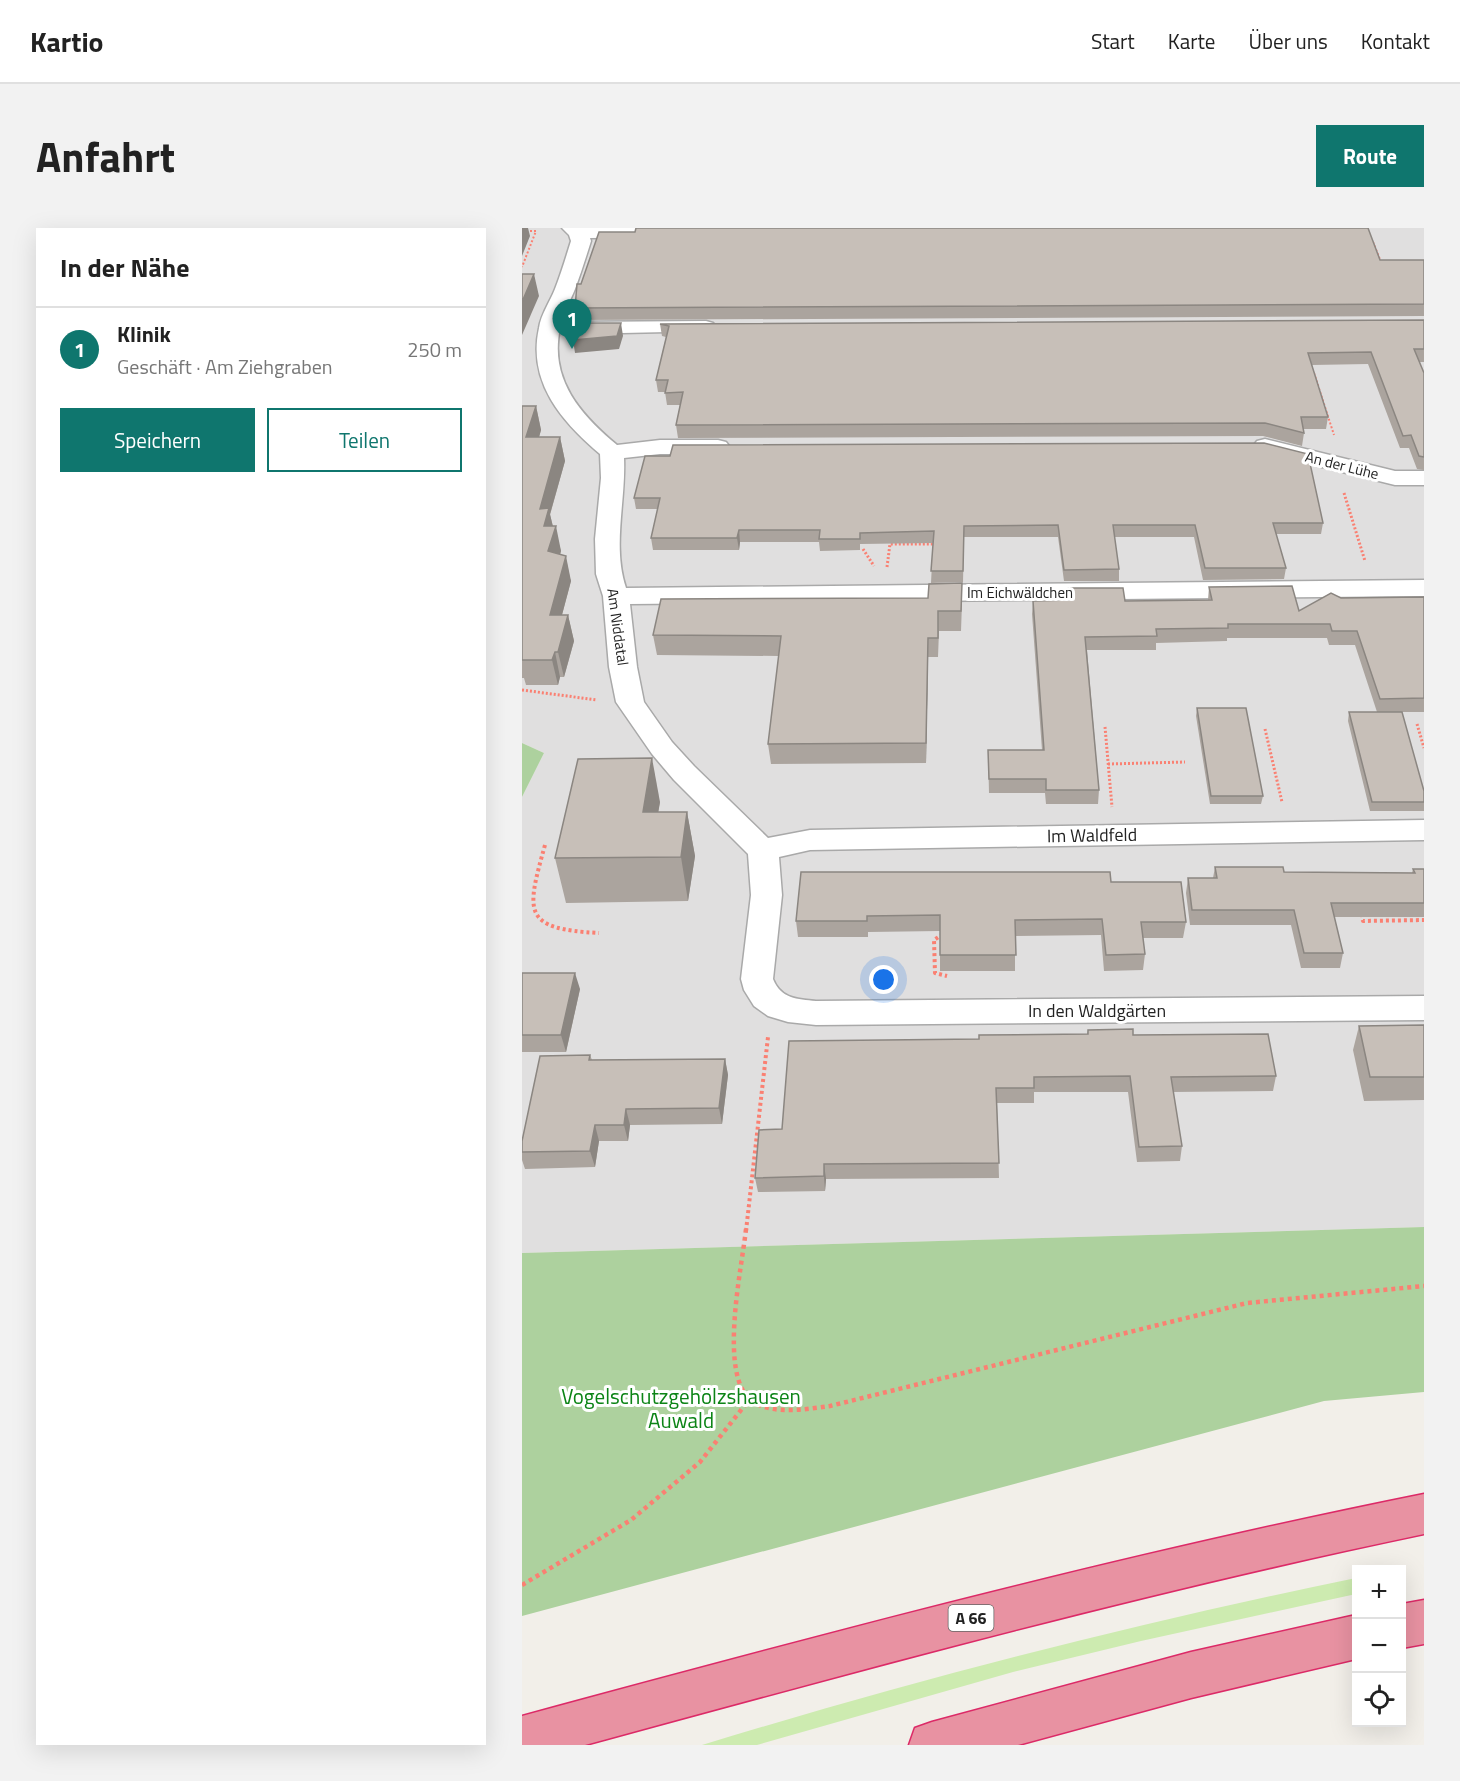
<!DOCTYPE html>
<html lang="de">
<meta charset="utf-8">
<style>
body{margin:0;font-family:"Titillium Web",sans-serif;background:#f2f2f2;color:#222}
.controls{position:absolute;right:18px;bottom:18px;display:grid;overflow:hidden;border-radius:0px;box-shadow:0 6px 24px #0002}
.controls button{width:54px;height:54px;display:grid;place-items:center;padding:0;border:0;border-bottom:2px solid #e0e0e0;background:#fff;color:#222;font:30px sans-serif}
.you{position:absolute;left:362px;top:752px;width:21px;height:21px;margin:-15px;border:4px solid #fff;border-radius:50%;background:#1a73e8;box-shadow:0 0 0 9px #1a73e833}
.badge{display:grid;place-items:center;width:39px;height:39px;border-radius:50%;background:#0f766e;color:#fff;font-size:20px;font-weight:700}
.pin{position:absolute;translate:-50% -50px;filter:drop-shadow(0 2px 3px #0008)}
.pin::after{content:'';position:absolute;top:32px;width:21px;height:18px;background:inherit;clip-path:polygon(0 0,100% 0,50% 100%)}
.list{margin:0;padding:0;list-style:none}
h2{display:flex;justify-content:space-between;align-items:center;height:78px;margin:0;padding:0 24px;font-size:26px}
h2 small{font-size:20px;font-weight:400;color:#767676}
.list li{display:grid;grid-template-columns:39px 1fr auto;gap:18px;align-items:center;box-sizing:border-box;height:84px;padding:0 24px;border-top:2px solid #e0e0e0}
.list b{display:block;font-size:22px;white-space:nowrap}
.list p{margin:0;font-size:20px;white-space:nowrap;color:#767676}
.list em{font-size:20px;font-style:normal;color:#767676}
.actions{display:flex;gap:12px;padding:18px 24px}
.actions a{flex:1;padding:14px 0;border:2px solid #0f766e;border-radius:0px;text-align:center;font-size:21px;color:#0f766e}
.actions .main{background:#0f766e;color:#fff}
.icon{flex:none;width:33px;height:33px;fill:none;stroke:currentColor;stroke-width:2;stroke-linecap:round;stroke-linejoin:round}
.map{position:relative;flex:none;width:902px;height:1517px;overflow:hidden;border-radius:0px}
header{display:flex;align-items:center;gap:36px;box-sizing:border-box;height:84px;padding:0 30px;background:#fff;border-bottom:2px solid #e0e0e0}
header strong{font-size:28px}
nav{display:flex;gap:33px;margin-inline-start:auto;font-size:21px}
.intro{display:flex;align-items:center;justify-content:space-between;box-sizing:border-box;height:144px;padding:0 36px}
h1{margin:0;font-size:42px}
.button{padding:15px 27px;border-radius:0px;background:#0f766e;color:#fff;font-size:21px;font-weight:700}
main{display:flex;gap:36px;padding:0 36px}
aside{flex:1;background:#fff;border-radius:0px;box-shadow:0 6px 24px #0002}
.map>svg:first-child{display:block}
</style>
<header>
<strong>Kartio</strong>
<nav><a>Start</a><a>Karte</a><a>Über uns</a><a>Kontakt</a></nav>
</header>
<div class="intro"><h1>Anfahrt</h1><a class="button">Route</a></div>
<main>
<aside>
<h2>In der Nähe<small></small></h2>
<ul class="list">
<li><span class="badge">1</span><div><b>Klinik</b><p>Geschäft · Am Ziehgraben</p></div><em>250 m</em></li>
</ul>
<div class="actions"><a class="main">Speichern</a><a>Teilen</a></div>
</aside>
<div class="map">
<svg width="902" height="1517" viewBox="0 0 902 1517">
<rect width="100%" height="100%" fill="#f2efe9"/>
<polygon fill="#e0dfdf" points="0,0 902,0 902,999 0,1025 0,569 22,525 0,515"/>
<path fill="#cdebb0" d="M834,1350v16l-215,47 -128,31 -256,73h-55c216,-66 434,-122 654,-167z"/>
<g fill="#add19e">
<polygon points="0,515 22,525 0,569"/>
<polygon points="902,999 902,1164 802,1173 0,1388 0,1025"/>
</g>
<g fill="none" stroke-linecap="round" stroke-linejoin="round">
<g stroke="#a9a9a9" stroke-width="3">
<g id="minor">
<path d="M40,0h125l2,3 -3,4 -7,2 -89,1 1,3c-5,16 -10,32 -16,48 -5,13 -13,25 -15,39 -11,51 20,86 57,117l43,-5h58l8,2 4,5 -4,5 -8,2h-58l-36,4c2,43 -12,88 2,130l798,-8v16l-794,8 7,63 7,35 28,40 22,24 74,72 42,-8 614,-10v20l-614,10 -31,7 3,38 -9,84c8,20 24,20 43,22l608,-5v24l-608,5 -28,-3 -20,-6 -14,-10 -10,-16 -3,-11 10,-84 -3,-41 -74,-74 -22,-26 -36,-52 -7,-35 -6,-71 -7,-22 -1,-35 6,-61 -1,-24c-38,-32 -73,-72 -61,-126 2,-14 11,-26 16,-39 6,-15 11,-32 16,-48l-2,-6z"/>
<polygon points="184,93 191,95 194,99 191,103 55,106 48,104 45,100 48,96 55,94"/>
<polygon points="743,211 873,243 902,243 902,257 873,257 735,223 731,218 735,213"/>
</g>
</g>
<g stroke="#dc2a67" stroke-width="3">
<g id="highway">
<path d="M902,1266v40c-283,59 -560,135 -839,211h-63v-29c299,-81 598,-161 902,-222z"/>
<polygon points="902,1372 902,1416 880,1420 880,1376"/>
<polygon points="834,1387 834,1431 669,1470 496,1517 387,1517 393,1500 410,1494 669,1424"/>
</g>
</g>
<g stroke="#fa8072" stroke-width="2" stroke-dasharray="2 2" stroke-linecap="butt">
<polyline points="0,3 14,3 0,39"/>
<polyline points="851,14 859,34"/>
<polyline points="792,145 812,207"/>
</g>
<g stroke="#fa8072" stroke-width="3" stroke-dasharray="2 2" stroke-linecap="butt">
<polyline points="822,265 843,333"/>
<polyline points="341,321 352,338"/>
<polyline points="365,339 368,316 415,316"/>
<polyline points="0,462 75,472"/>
<polyline points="895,496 902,520"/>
<polyline points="583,499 590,579"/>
<polyline points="743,501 760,574"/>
<polyline points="586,536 663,534"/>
</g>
<g stroke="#fa8072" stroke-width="4" stroke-dasharray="3 3" stroke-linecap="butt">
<path d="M23,617c-19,68 -23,84 54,88"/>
<polyline points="840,686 841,693 902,692"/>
<polyline points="421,706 412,712 413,745 425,748"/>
<polyline points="224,1003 246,809"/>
</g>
<g stroke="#fa8072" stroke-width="4.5" stroke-dasharray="4 4" stroke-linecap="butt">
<path d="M224,1001c-4,39 -29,149 7,173 22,13 53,7 77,4l417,-103 177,-17"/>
<polyline points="0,1357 109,1292 178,1234 227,1172"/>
</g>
<use href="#minor" fill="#fff" fill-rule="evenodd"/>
<use href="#highway" fill="#e892a2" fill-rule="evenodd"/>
</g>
<g fill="#aba49e">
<polygon points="858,32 902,32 902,88 55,92 53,80"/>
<polygon points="902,92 902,134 897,134 902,145 902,242 895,241 887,220 878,220 846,136 790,137 806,189 804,201 781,201 782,205 780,218 741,208 156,210 154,197 158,177 145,177 143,164 136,164 134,152 144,109 140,108 138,96"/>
<polygon points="0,178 14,178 19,202 17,209 38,209 43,233 28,287 31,298 39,323 38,327 49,353 40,387 46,387 52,413 42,449 38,449 36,457 4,457 2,450 0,450"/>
<polygon points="123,228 801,295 799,306 754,306 764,340 762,351 681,352 672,309 592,309 597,341 597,353 542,353 536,309 442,309 441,354 409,355 411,315 338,316 338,322 298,323 297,314 218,314 217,322 131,322 129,310 136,281 114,281 112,270"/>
<polygon points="687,359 777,383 819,370 902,369 902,484 867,484 902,563 902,583 848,583 826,493 827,484 855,484 833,417 807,417 805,410 705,410 705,413 634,415 634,422 565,422 577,562 576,576 524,576 523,565 467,565 466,522 520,522 510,386 511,373 544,372 545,360 603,373 686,372"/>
<polygon points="440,375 439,403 417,403 416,429 406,429 404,535 249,536 246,516 257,428 135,427 131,407"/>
<polygon points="675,480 741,568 739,576 688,576 674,488"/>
<polygon points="138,574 136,584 165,584 173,628 166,673 44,675 33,630"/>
<polygon points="693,639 762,644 890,645 891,641 902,641 902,689 812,689 821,725 818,740 779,740 769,697 668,697 664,665 666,650 691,650"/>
<polygon points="589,654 664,694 661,710 621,710 623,726 621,742 582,743 579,707 493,708 493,743 418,743 418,703 346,704 346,709 276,709 274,693"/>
<polygon points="0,745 58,761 44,824 0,824"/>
<polygon points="902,797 902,872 842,873 831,822 837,798"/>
<polygon points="566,802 611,807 754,848 751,863 651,864 660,918 658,933 615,934 606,864 512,864 512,875 475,875 477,950 304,951 303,963 236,964 233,950 260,901 457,811 565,806"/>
<polygon points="68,827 70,832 203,831 206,847 200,896 108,897 106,913 77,913 73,939 3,941 0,932 0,913"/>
</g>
<g fill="#8b8681">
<polygon points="0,0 6,0 8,8 0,28"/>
<polygon points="12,46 17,68 0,107 0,74"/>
<polygon points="99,95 101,108 97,121 53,125 51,112"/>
<polygon points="14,178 19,202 10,234 4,209"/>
<polygon points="38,209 43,233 28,286 32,304 34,298 39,323 31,348 18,281"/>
<polygon points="217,302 218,314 217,322 215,310"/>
<polygon points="44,328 49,353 33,413 28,387"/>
<polygon points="46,387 52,413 42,449 36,424"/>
<polygon points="406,410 406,429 404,535 404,515"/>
<polygon points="33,424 38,449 36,457 30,432"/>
<polygon points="130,530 138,574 129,628 121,584"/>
<polygon points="165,584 173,628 166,673 159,629"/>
<polygon points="53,745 58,761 44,824 39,807"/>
<polygon points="203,831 206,847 200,896 197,880"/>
<polygon points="104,881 108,897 106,913 102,897"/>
<polygon points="73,897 77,913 73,939 68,923"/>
<polygon points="302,936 304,951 303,963 302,948"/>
</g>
<g fill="#c7bfb8" stroke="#8b8681" stroke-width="1.5">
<polygon points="114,0 846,0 858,32 902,32 902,76 53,80 55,56 59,56 77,4 113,4"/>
<polygon points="0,46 12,46 0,74"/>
<polygon points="902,92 902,121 892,121 902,145 902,229 897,228 889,207 881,208 849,124 786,125 806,189 779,189 782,205 743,195 154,197 161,164 143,165 146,152 134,152 147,98 138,96"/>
<polygon points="52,95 99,95 95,108 51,112"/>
<polygon points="0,178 14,178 4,209 38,209 18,281 27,280 22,298 34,298 26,323 44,328 28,387 46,387 36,424 33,424 30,432 0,432"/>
<polygon points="742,215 786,226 801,295 751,295 764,340 683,340 673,297 591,297 597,341 542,342 536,297 442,298 441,343 409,343 412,303 338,305 338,311 297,311 298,302 217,302 215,310 129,310 138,270 112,270 123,228 148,228 151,217"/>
<polygon points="440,355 439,383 416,383 416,410 406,410 404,515 246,516 259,408 131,407 139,371 406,370 407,356"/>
<polygon points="770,358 777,383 809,365 819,370 902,369 902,470 858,471 835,403 810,403 808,396 706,396 706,400 634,401 635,408 563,409 577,562 524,562 524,551 467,551 466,522 522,522 511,373 547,372 545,360 601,360 603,373 690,372 687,359"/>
<polygon points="675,480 724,480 741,568 689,568"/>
<polygon points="827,484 880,484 902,563 902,574 850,574"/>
<polygon points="130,530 121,584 165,584 159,629 33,630 56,531"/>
<polygon points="693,639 761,639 762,644 893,645 891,641 902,641 902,675 809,675 821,725 782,725 772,682 670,682 666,650 695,650"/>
<polygon points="279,644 588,644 589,654 659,654 664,694 619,694 623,726 584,727 580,691 493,692 494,727 418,727 418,687 345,688 345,693 274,693"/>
<polygon points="0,745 53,745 39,807 0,807"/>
<polygon points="902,797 902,849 848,849 837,798"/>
<polygon points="611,801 611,807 746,806 754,848 649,849 660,918 617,919 608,848 512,849 512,860 474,860 477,935 302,936 302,948 233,950 237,902 260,901 267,813 457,811 457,807 566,806 566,802"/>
<polygon points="68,827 67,832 203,831 197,880 104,881 102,897 73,897 68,923 0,924 0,913 18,828"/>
</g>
<g text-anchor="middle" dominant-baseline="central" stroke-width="6" stroke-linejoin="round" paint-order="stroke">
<g font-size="15" fill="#222" stroke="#fff">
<text transform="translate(820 237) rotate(14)">An der Lühe</text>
<text x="498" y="364">Im Eichwäldchen</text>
<text transform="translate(96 399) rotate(82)">Am Niddatal</text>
</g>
<rect fill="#fff" stroke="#646464" stroke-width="1.5" x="426.5" y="1377" width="45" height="26" rx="4.5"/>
<g font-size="16" font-weight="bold" fill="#222">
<text x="449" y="1390">A 66</text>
</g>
<g font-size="18" fill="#222" stroke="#fff">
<text transform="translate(570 607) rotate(-1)">Im Waldfeld</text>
<text x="575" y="782">In den Waldgärten</text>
</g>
<g font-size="21" fill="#0c8416" stroke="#fff">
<text x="159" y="1168">Vogelschutzgehölzshausen<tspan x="159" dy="24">Auwald</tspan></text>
</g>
</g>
</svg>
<div class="controls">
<button>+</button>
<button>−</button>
<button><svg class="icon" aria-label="locate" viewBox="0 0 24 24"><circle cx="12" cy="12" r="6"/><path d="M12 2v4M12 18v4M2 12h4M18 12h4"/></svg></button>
</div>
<div class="you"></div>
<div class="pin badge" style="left:50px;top:121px">1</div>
</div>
</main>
